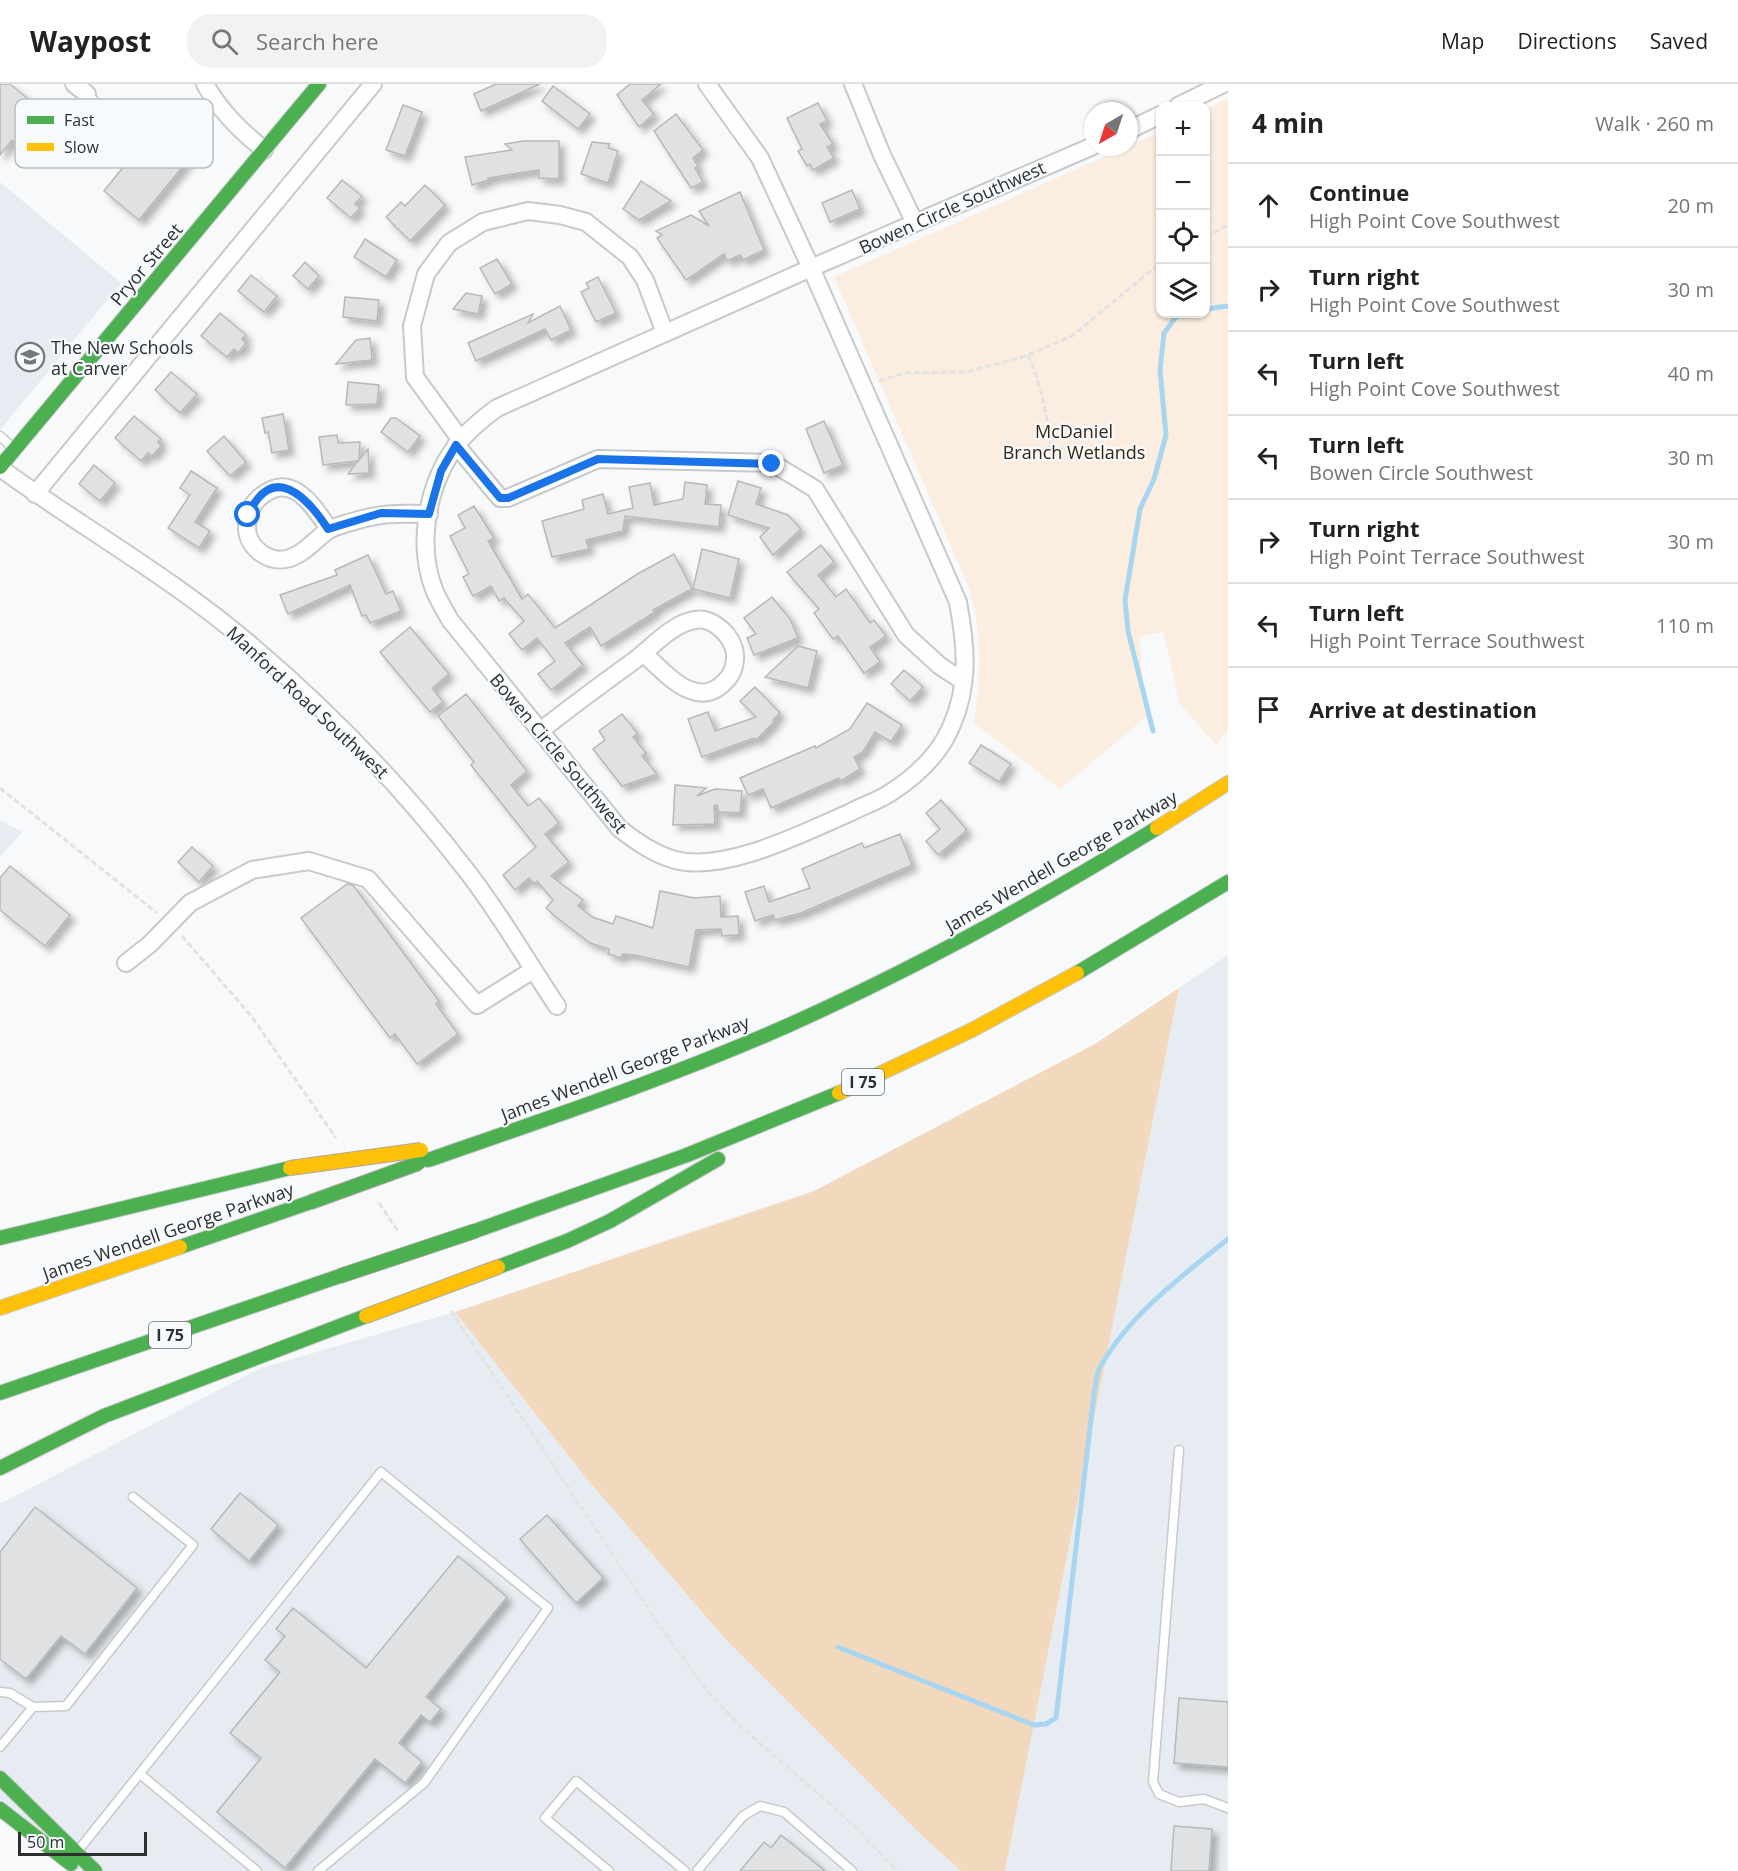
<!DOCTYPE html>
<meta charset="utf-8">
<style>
body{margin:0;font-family:"Open Sans",sans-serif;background:#f2f2f2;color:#222}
.controls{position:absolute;right:18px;top:18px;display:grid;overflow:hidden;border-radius:12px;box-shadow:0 2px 4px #0004}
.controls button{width:54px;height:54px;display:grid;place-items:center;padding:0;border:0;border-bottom:2px solid #e0e0e0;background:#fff;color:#222;font:30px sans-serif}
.compass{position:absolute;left:1084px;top:18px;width:54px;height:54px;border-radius:50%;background:#fff;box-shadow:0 2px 4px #0004;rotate:219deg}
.scale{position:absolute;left:18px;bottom:15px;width:129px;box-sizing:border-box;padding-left:6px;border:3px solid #2e2f30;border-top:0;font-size:16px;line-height:21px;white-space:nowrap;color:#2e2f30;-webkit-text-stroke:4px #f6fafc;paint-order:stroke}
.stop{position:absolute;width:18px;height:18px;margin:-14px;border:4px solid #1a73e8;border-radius:50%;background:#fff}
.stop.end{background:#1a73e8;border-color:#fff;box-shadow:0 2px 6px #0008}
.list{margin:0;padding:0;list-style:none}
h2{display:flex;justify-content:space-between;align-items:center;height:78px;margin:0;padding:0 24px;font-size:26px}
h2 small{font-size:20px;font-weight:400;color:#767676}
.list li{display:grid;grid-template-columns:39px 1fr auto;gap:18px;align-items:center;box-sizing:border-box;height:84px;padding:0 24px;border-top:2px solid #e0e0e0}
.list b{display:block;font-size:22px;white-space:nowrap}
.list p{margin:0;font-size:20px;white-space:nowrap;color:#767676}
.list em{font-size:20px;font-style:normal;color:#767676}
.icon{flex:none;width:33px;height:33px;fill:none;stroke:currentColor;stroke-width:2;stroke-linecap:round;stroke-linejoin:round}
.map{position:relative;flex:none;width:1228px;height:1787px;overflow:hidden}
header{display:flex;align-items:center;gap:36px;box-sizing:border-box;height:84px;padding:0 30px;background:#fff;border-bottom:2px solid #e0e0e0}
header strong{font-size:28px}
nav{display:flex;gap:33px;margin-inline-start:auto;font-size:21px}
.search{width:420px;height:54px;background:#f2f2f2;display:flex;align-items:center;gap:15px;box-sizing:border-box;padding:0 21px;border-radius:24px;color:#767676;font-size:22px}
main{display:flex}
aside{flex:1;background:#fff}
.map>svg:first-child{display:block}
</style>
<header>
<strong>Waypost</strong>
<div class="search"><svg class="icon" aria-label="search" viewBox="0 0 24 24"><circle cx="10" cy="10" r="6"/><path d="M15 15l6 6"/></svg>Search here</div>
<nav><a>Map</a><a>Directions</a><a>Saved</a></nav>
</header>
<main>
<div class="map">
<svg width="1228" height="1787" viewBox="0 0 1228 1787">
<defs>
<filter id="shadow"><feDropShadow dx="5.5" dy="5.5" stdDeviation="3" flood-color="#0004"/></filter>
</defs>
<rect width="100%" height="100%" fill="#f7f9fb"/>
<g fill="#e6ecf1">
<polygon points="0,98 121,199 0,346"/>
<polygon points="0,736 22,748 0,773"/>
<polygon points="1228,871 1228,1787 1005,1787 1179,904"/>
<polygon points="455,1228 586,1394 728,1558 921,1751 961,1787 79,1787 0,1722 0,1420 261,1284"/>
</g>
<path fill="#fbede0" d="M1228,14v632l-12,15 -36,-41 -17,-72 -24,5 7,80 -86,72 -86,-66c7,-47 9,-89 -5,-135l-135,-311 326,-145v182h46v-205z"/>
<polygon fill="#f2d9be" points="1179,904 1005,1787 961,1787 921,1751 728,1558 586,1394 455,1228 814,1107 1095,960"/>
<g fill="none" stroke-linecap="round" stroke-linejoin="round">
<g stroke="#a8d5f0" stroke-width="5">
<polyline points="1206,225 1228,222"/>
<polyline points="1153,647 1128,547 1125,516 1140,425 1154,395 1166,351 1160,286 1164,249 1176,233 1184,230"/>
<path d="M838,1563l196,78 12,-1 10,-6 38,-324c2,-9 2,-20 6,-27 29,-52 83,-92 128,-128"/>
</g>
</g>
<g fill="#dfe1e2" stroke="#b7b8b9" stroke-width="1.5" filter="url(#shadow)">
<polygon points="0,0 10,0 38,23 31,32 37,37 17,60 12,56 0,71"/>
<polygon points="496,0 540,0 481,27 474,10"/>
<polygon points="630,0 661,0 642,16 654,30 639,43 617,11"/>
<polygon points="553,2 590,30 578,45 542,17"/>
<polygon points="818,19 827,37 820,40 833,60 827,63 834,74 813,86 810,80 807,82 798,67 802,65 787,34"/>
<polygon points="403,21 422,28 405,72 386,66"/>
<polygon points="676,30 703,66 693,74 698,82 695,84 703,98 691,104 654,47"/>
<polygon points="157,41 193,70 139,136 104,107"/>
<polygon points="523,57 559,57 559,95 539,94 539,86 488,94 489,96 472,101 465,73 512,66 505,60"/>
<polygon points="592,58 610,60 608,64 618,67 608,99 581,90"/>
<polygon points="342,96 362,112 355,120 360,124 351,134 327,114"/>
<polygon points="641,97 671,117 639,136 623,125"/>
<polygon points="425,101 445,121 410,157 386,133 401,118 405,122"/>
<polygon points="852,106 860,125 830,138 822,119"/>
<polygon points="740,108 764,166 743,176 740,171 727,177 724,170 686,196 657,154 662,151 656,147 691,131 709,142 699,127"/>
<polygon points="365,155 397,176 386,193 354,173"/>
<polygon points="497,175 512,200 495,210 480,184"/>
<polygon points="305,178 319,192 308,205 293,192"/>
<polygon points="251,191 277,212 264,228 238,207"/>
<polygon points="598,193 616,229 596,238 581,208 589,204 586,199"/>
<polygon points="466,209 482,212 478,230 453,225"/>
<polygon points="345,213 379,216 377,237 343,233"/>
<polygon points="560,222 571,246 551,256 545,245 476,277 468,259 533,230 528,239"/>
<polygon points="220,229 246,251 242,255 246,259 238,269 234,265 227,273 201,252"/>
<polygon points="370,254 372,276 336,280 356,256"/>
<polygon points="171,288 197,310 180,329 155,306"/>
<polygon points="348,298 379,301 377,320 346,321"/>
<polygon points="283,330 289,366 272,369 268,348 265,349 262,334"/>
<polygon points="134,332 161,355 158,358 161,362 152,372 148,369 141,377 115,354"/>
<polygon points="391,334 396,334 420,352 408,368 381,348"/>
<polygon points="824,337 843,381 824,389 806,345"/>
<polygon points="337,351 338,359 360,358 359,376 368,365 369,389 348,390 358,377 323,381 319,353"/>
<polygon points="224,352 246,378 230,392 207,367"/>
<polygon points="94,381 115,399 100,417 79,400"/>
<polygon points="191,387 217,404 195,438 210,447 199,464 168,444 190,411 180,404"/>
<polygon points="738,397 761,404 756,420 788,431 801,445 773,471 760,453 769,444 728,431"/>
<polygon points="685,398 707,401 705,420 721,421 719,443 625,432 623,447 586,456 589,465 552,473 542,437 584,425 582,416 603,410 608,430 633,424 629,403 650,399 654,421 683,415"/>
<polygon points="474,422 494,454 488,457 522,515 528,510 555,544 639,489 674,470 692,505 653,526 655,528 601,562 590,543 565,559 583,581 551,606 538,590 555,577 537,554 522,566 509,550 524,537 504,514 499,517 491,502 473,512 463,493 469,490 450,452 465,444 458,431"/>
<polygon points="821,461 834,478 818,491 836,513 846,505 870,539 874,536 886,552 870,563 880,578 864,589 838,552 833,555 814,529 819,525 787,488"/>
<polygon points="702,465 739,475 730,514 693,505"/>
<polygon points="368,471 386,510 393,507 401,527 370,539 366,531 362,532 350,501 288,530 280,511 337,491 335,486"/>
<polygon points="772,513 790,535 798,554 754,571 747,554 756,550 744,534"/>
<polygon points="410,543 449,590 432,604 443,618 430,628 380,568"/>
<polygon points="798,562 817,567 808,604 765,593"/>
<polygon points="904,586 923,603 910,617 891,600"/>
<polygon points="755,603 780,629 773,636 775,637 756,656 754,654 702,673 688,635 708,628 715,647 756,633 740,617"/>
<polygon points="466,610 527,687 511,701 528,722 539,714 559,739 545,750 569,778 551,792 583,816 578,822 592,833 613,840 616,832 653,844 660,807 694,814 720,812 721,833 738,832 739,851 722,852 721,845 696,846 689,883 634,871 623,870 621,874 608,870 609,865 590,859 556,833 546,824 553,816 537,797 534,800 529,794 515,806 503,791 536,763 471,681 474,678 438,632"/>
<polygon points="867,619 902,641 891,658 875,648 863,668 854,673 860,685 841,697 839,694 771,724 763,705 748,711 740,694 815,662 816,664 850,645"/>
<polygon points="622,630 638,650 633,653 646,669 642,672 657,690 622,702 593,665 605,656 599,647"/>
<polygon points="981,661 1011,680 999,698 969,679"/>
<polygon points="675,701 706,704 697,712 715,705 742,707 740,729 719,728 717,721 714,722 715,740 673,741"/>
<polygon points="941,716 967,746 938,771 926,757 940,745 926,729"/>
<polygon points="900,750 912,781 801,829 775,836 773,831 755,837 745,808 764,802 769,818 810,804 802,785 862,759 864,764"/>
<polygon points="192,763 213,782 199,798 178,778"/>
<polygon points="10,782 70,831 45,862 0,826 0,794"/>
<polygon points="347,800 353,801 439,917 436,920 458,950 417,980 395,950 390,954 301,834"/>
<polygon points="240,1409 278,1441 249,1477 211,1445"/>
<polygon points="35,1423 137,1504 85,1570 61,1552 26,1595 0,1575 0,1468"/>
<polygon points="547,1431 603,1494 576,1519 520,1455"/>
<polygon points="458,1472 507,1513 426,1613 441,1625 430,1638 421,1631 399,1659 422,1678 405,1699 375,1675 285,1784 217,1728 261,1674 230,1649 280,1588 265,1576 285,1552 276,1545 293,1524 366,1584"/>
<polygon points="1179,1614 1228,1618 1228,1683 1174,1679"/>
<polygon points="1174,1742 1212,1745 1209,1787 1171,1787"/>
<polygon points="781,1751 825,1787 740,1787 764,1758 771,1764"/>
</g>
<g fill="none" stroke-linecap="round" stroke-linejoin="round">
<g stroke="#c8c9ca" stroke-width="11">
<g id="lane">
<path d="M87,10l21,19 2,8c-12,26 -26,46 -51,20l-1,-7z"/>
<polyline points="0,352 12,363"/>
<polyline points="1179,1366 1153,1698 1159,1710 1179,1718 1204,1715 1228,1724"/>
<polyline points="0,1608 10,1609 33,1623"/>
<polyline points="0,1663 33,1623 66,1622 193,1461 133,1413"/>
<polyline points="140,1690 257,1787"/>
<polyline points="77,1768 381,1388 548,1524 424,1699 318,1787"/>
<polyline points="609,1787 545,1734 576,1697 685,1787"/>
<polyline points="697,1787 743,1732 760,1722 784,1728 852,1787"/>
</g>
</g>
<g stroke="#c8c9ca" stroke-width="20">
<g id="street">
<polyline points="74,0 87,10"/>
<path d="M205,0c15,27 36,47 59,66"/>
<polyline points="707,0 760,74 811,184 1093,62"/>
<polyline points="853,0 882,71 915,139"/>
<polyline points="1178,22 1223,0"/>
<polyline points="1129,46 1160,31"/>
<path d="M811,184l147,334c8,43 12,83 -7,125 -12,28 -36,50 -61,66 -12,8 -28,13 -41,20 -46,20 -124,60 -174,47 -21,-6 -38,-18 -55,-31l-170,-209c-5,-9 -11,-19 -15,-28 -19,-46 -8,-107 21,-146 11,-15 26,-27 41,-38z"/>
<polyline points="461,356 415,293 412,242 426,190 449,159 483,138 528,127 560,131 586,138 630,173 645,196 665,249"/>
<polyline points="456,361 500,414 508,414 598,375 772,379 815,405 906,551 940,582 963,597"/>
<path d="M0,384c83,60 174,111 252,178 79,67 151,142 214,224 33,42 61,91 91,136"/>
<polyline points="35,410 373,0"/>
<path d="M329,445c-17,-25 -38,-59 -70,-31 -8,7 -12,17 -12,28 -1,20 20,37 39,33 16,-3 29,-19 41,-28 6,-4 14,-6 21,-8 33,-10 47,-10 81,-9"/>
<path d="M540,647c31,-24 63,-48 95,-71 17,-13 38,-37 60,-40 16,-3 33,12 38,26 4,9 2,23 -4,31 -30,38 -62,-3 -86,-24"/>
<polyline points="126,879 150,860 190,819 252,786 309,777 368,795 477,921 533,886"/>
</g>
</g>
<g stroke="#c8c9ca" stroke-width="16">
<g id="fast">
<polyline points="0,383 319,0"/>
<polyline points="1077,889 1228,798"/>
<path d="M428,1076c121,-42 244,-83 361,-135 127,-57 249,-124 368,-197"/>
<polyline points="475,1147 687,1071 839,1009"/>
<polyline points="0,1154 290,1084"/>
<polyline points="180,1163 311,1118"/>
<polyline points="498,1183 567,1157 610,1137 718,1075"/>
<polyline points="0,1309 340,1192"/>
<polyline points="0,1384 104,1332 366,1232"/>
<polyline points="0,1694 95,1787"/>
<polyline points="0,1725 71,1780"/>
</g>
</g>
<g stroke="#c8c9ca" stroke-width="16">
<g id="slow">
<polyline points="1157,744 1228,699"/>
<polyline points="839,1009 972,946 1077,889"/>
<polyline points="0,1224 180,1163"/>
</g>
</g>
<g stroke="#e2e2e2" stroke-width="3" stroke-dasharray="6 3" stroke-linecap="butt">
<polyline points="1206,153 1228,141"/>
<path d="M1028,271c15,34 20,67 24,103"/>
<polyline points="879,297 904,289 966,288 1023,273 1072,252 1160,179"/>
<polyline points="0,704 157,829"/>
<polyline points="182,852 252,933 336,1054"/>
<polyline points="379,1119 399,1149"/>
<polyline points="451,1227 664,1548 710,1610 740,1642 846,1734 898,1787"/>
</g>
<use href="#lane" stroke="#fefefe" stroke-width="8"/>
<use href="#street" stroke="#fefefe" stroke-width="16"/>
<use href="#fast" stroke="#4caf50" stroke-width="14"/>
<use href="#slow" stroke="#ffc107" stroke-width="14"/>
<g stroke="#ada69e" stroke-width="16" stroke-linecap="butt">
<g id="fast-bridge">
<polyline points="311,1118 419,1079"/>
<polyline points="340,1192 475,1147"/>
</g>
</g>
<g stroke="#ada69e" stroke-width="16" stroke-linecap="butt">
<g id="slow-bridge">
<polyline points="290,1084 421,1066"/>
<polyline points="366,1232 498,1183"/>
</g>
</g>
<use href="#fast-bridge" stroke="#4caf50" stroke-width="14"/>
<use href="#slow-bridge" stroke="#ffc107" stroke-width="14"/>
</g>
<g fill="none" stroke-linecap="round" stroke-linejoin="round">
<path stroke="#1a73e8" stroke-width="8" d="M248,431c25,-54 59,-18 80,14l53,-16 48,1 12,-43 15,-26 44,53h8l90,-39 174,5"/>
</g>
<defs>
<g id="school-ring" transform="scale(1.5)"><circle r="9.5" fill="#f6fafc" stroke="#747677" stroke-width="1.5"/><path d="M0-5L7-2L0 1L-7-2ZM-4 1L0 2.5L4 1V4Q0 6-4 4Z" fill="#747677"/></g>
</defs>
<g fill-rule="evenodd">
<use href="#school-ring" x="30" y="273"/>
</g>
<g text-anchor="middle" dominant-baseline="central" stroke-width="4.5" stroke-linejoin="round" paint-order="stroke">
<g fill="#f6fafc" stroke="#6a6c6d" stroke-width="1.5">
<rect x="842" y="985" width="42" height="26" rx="4.5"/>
<rect x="149" y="1238" width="42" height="26" rx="4.5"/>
</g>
<g font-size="16" font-weight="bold" fill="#2e2f30">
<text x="863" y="998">I 75</text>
<text x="170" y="1251">I 75</text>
</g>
<g font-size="18" fill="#2e2f30" stroke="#f6fafc">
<text transform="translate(952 123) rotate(-24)">Bowen Circle Southwest</text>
<text transform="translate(146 180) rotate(-50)">Pryor Street</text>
<text transform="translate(308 618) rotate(43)">Manford Road Southwest</text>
<text transform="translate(559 669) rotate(50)">Bowen Circle Southwest</text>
<text transform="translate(1061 777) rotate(-30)">James Wendell George Parkway</text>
<text transform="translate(625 984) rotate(-21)">James Wendell George Parkway</text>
<text transform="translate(168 1147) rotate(-19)">James Wendell George Parkway</text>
</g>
<g font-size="18" fill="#2e2f30" stroke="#f6fafc" text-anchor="start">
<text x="51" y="263">The New Schools<tspan x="51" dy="21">at Carver</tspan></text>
</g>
<g font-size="18" fill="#39250f" stroke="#f6fafc">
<text x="1074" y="347">McDaniel<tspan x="1074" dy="21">Branch Wetlands</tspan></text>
</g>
</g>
<rect x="15" y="15" width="198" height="69" rx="9" fill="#f6fafc" stroke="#babdbf" stroke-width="1.5"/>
<rect x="27" y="32" width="27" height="8" fill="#4caf50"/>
<rect x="27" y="59" width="27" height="8" fill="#ffc107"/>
<g font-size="16" fill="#2e2f30">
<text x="64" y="42">Fast</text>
<text x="64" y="69">Slow</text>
</g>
</svg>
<div class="controls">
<button>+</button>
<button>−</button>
<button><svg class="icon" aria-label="locate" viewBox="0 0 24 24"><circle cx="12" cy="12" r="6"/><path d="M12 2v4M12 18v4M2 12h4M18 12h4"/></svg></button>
<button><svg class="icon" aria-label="layers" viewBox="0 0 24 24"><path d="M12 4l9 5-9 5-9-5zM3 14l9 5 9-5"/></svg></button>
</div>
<svg class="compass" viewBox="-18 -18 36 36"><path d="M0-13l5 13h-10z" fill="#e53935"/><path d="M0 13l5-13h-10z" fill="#767676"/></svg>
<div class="scale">50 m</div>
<div class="stop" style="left:248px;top:431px"></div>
<div class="stop end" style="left:772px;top:380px"></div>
</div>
<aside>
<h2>4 min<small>Walk · 260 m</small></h2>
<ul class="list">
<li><svg class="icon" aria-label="ahead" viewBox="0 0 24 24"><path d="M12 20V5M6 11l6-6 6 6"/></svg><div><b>Continue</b><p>High Point Cove Southwest</p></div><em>20 m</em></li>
<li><svg class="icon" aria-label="right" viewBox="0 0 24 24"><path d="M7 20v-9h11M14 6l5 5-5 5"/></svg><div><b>Turn right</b><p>High Point Cove Southwest</p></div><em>30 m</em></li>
<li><svg class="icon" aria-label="left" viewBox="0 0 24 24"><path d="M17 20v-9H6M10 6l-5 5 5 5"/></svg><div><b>Turn left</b><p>High Point Cove Southwest</p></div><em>40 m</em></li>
<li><svg class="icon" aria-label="left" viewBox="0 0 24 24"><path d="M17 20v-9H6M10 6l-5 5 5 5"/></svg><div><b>Turn left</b><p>Bowen Circle Southwest</p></div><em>30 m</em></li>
<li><svg class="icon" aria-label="right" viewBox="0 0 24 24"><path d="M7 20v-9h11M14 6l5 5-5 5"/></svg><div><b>Turn right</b><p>High Point Terrace Southwest</p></div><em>30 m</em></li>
<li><svg class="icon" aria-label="left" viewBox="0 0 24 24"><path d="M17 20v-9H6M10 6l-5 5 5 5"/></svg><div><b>Turn left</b><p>High Point Terrace Southwest</p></div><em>110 m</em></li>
<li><svg class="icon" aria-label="arrive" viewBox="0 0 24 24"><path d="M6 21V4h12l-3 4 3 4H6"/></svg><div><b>Arrive at destination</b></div></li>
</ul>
</aside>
</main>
